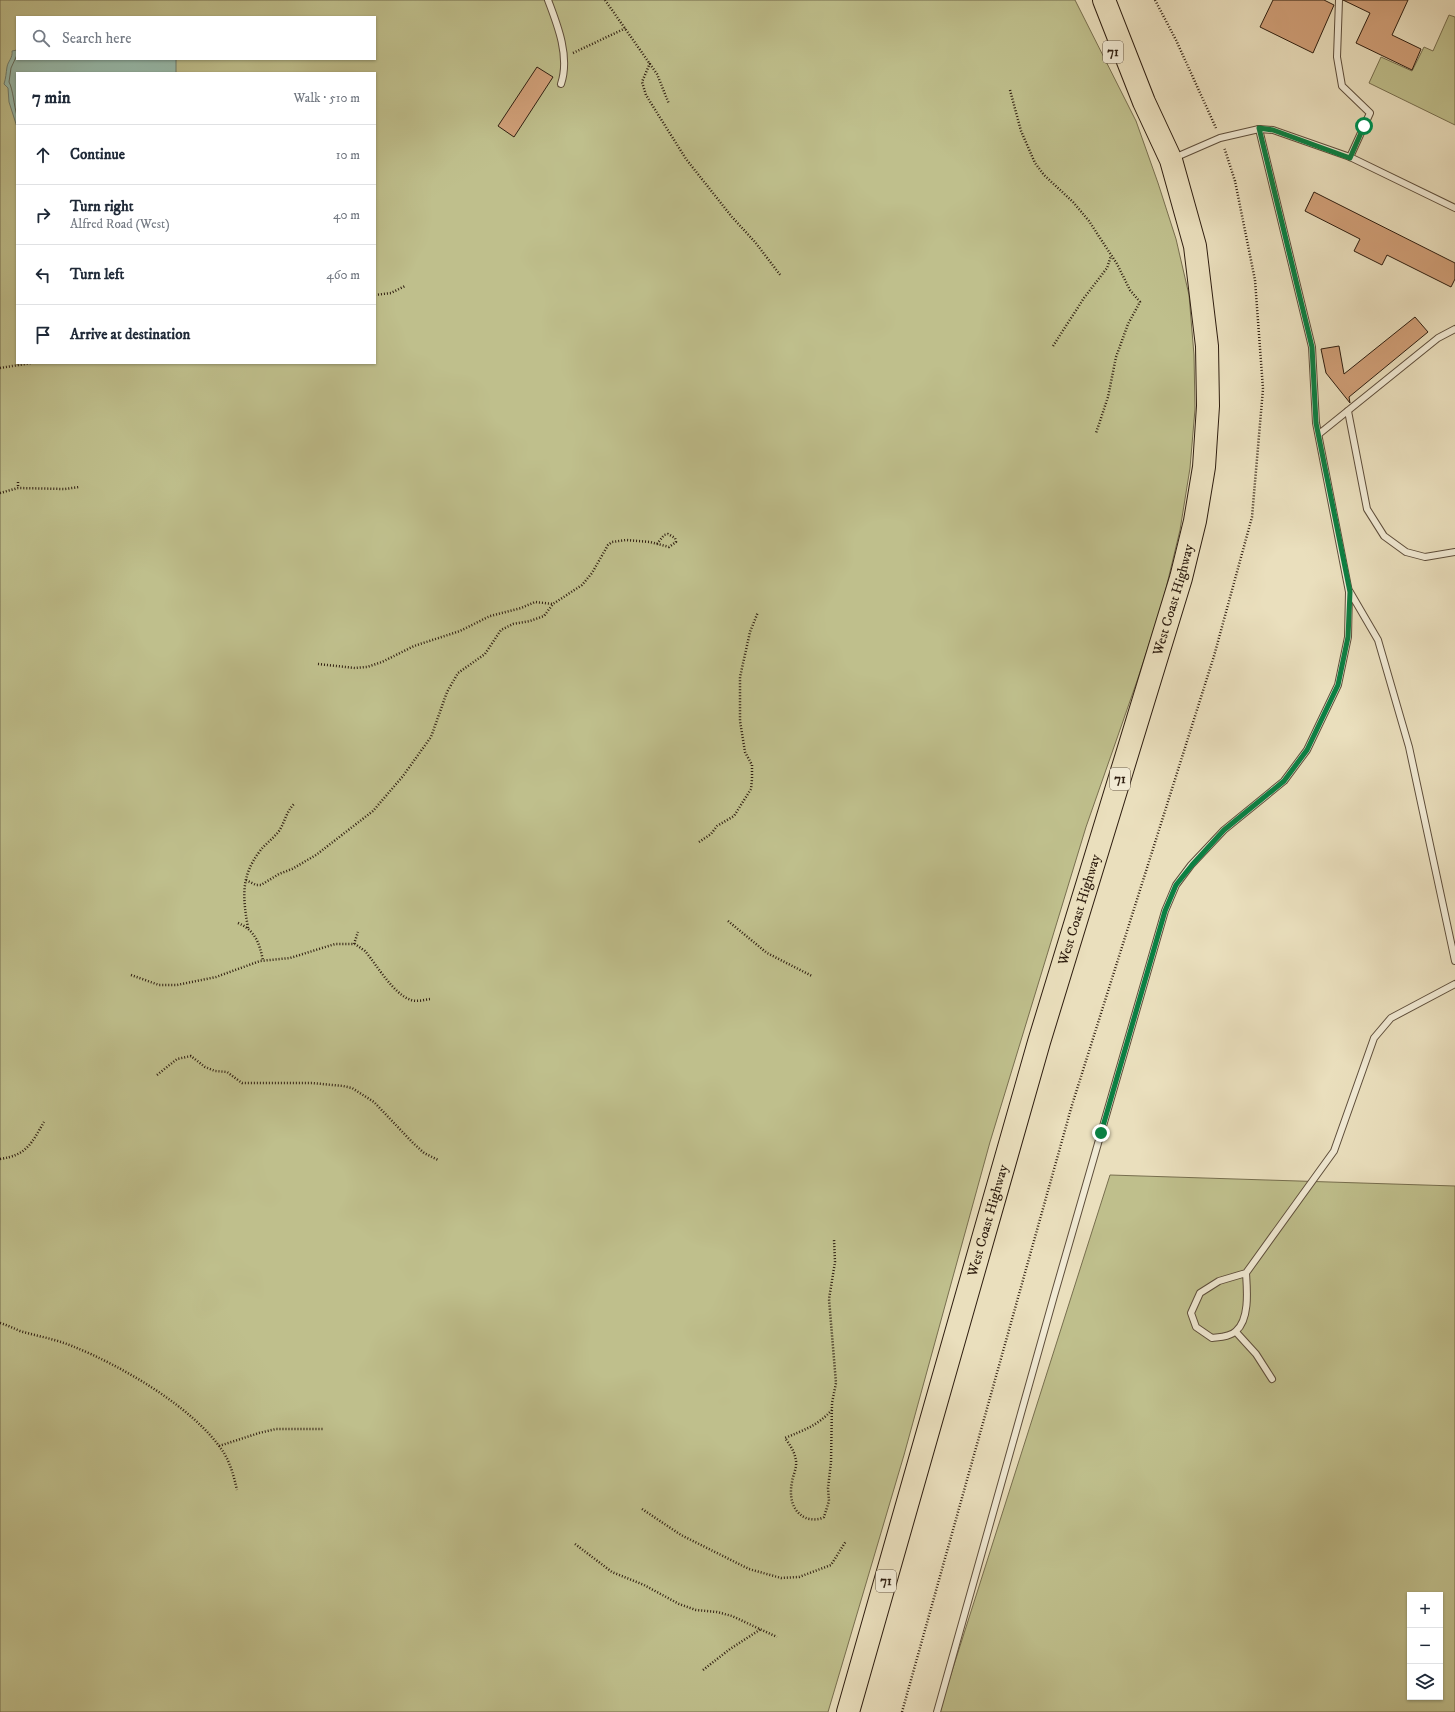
<!DOCTYPE html>
<meta charset="utf-8">
<style>
body{margin:0;font-family:"IM FELL DW Pica",serif;background:#f2f2f3;color:#1f2937}
.controls{position:absolute;right:12px;bottom:12px;display:grid;overflow:hidden;border-radius:0px;box-shadow:0 1px 3px #0004}
.controls button{width:36px;height:36px;display:grid;place-items:center;padding:0;border:0;border-bottom:1px solid #e0e1e3;background:#fff;color:#1f2937;font:20px sans-serif}
.stop{position:absolute;width:12px;height:12px;margin:-9px;border:3px solid #0b8043;border-radius:50%;background:#fff}
.stop.end{background:#0b8043;border-color:#fff;box-shadow:0 1px 4px #0008}
.list{margin:0;padding:0;list-style:none}
h2{display:flex;justify-content:space-between;align-items:center;height:52px;margin:0;padding:0 16px;font-size:17px}
h2 small{font-size:13px;font-weight:400;color:#747a83}
.list li{display:grid;grid-template-columns:26px 1fr auto;gap:12px;align-items:center;box-sizing:border-box;height:60px;padding:0 16px;border-top:1px solid #e0e1e3}
.list b{display:block;font-size:15px;white-space:nowrap}
.list p{margin:0;font-size:13px;white-space:nowrap;color:#747a83}
.list em{font-size:13px;font-style:normal;color:#747a83}
.icon{flex:none;width:22px;height:22px;fill:none;stroke:currentColor;stroke-width:2;stroke-linecap:round;stroke-linejoin:round}
.map{position:relative;flex:none;width:1455px;height:1712px;overflow:hidden}
.search{position:absolute;background:#fff;box-shadow:0 1px 3px #0004;left:16px;top:16px;width:360px;height:44px;display:flex;align-items:center;gap:10px;box-sizing:border-box;padding:0 14px;border-radius:0px;color:#747a83;font-size:15px}
.panel{position:absolute;background:#fff;box-shadow:0 1px 3px #0004;left:16px;top:72px;width:360px;height:292px;border-radius:0px}
.map>svg:first-child{display:block}
</style>
<div class="map">
<svg width="1455" height="1712" viewBox="0 0 1455 1712">
<rect width="100%" height="100%" fill="#eadfbd"/>
<filter id="stains"><feTurbulence type="fractalNoise" baseFrequency=".005" numOctaves="4"/><feColorMatrix values="0 0 0 0 .2 0 0 0 0 .09 0 0 0 0 .02 0 0 0 .5 -.17"/></filter>
<radialGradient id="worn" r=".72"><stop offset=".6" stop-color="#630" stop-opacity="0"/><stop offset="1" stop-color="#630" stop-opacity=".3"/></radialGradient>
<g fill="#bfbf8c" stroke="#776e4e" fill-rule="evenodd">
<path d="M0,0h1075l61,121 22,62 18,56 13,56 5,60 1,54 -5,59 -10,62 -18,75 -25,76 -51,146 -96,315 -86,313 -76,257h-828zM17,17h358v42h-358zM17,73h358v290h-358z"/>
<polygon points="1449,15 1455,17 1455,125 1369,83 1381,57 1412,71 1424,47 1433,51"/>
<path d="M1110,1175l345,11v526h-516zM1410,1595h30v102h-30z"/>
</g>
<path fill="#98bdaf" stroke="#6e7d6f" d="M17,50v9h159v14h-159v54l-8,-25 -1,-14 -4,-4c2,-6 2,-11 3,-17 1,-6 6,-9 5,-16z"/>
<g fill="none" stroke-linecap="round" stroke-linejoin="round">
<path stroke="#646e60" stroke-width="1" d="M17,55l-6,13 -2,14c4,7 5,24 8,34"/>
</g>
<g fill="#d1a079" stroke="#2f1e10">
<polygon points="1273,0 1324,0 1334,5 1313,53 1260,27"/>
<polygon points="1343,0 1408,0 1392,35 1421,49 1412,70 1356,43 1370,13"/>
<polygon points="537,67 553,77 514,137 498,126"/>
<polygon points="1314,192 1455,263 1455,279 1451,287 1387,255 1382,265 1354,251 1360,239 1305,211"/>
<polygon points="1415,317 1428,332 1349,397 1350,403 1326,373 1321,349 1339,346 1344,374"/>
</g>
<g fill="none" stroke-linecap="round" stroke-linejoin="round">
<g stroke="#5e4e3b" stroke-width="8">
<g id="lane">
<path d="M548,0c10,26 22,57 13,84"/>
<polyline points="1339,0 1337,57 1342,86 1370,113 1350,157"/>
<polyline points="1174,158 1220,138 1259,129 1273,130 1350,157 1455,208"/>
<polyline points="1348,411 1367,509 1384,536 1406,552 1425,557 1455,552"/>
<polyline points="1319,434 1438,338 1455,329"/>
<polyline points="1350,592 1378,640 1409,747 1455,961"/>
<path d="M1246,1273c1,16 4,46 -10,58 -6,6 -17,6 -24,7l-16,-11 -5,-14 9,-20 19,-12 27,-8 88,-122 40,-113 17,-20 64,-34"/>
<polyline points="1236,1332 1256,1354 1272,1379"/>
<polyline points="937,1712 1054,1296 1165,911 1176,885 1191,865 1224,830 1284,781 1307,750 1338,685 1348,637 1349,592 1316,423 1312,347 1259,129"/>
</g>
</g>
<g stroke="#2f1e10" stroke-width="24">
<g id="highway">
<path id="s1" d="M848,1712l191,-670 142,-464 14,-57 9,-54 4,-61 -1,-60 -12,-100 -24,-86 -27,-58 -40,-102"/>
</g>
</g>
<g stroke="#2f1e10" stroke-width="2.5" stroke-dasharray="1 2" stroke-linecap="butt">
<polyline points="605,0 657,74 669,104"/>
<polyline points="1155,0 1176,40 1216,128"/>
<polyline points="573,53 626,28"/>
<polyline points="650,63 642,82 646,95 654,108 686,159 732,217 755,242 781,276"/>
<polyline points="1010,90 1021,131 1035,163 1044,175 1073,202 1089,221 1117,264 1130,290 1140,302 1128,324 1116,357 1108,397 1096,433"/>
<polyline points="375,295 391,293 405,286"/>
<polyline points="1053,346 1084,298 1107,268 1111,256"/>
<polyline points="0,368 31,363"/>
<polyline points="18,482 18,488"/>
<polyline points="0,493 18,488 65,489 79,487"/>
<polyline points="318,664 355,668 367,667 382,662 414,646 460,631 490,616 521,608 535,602 553,604"/>
<polyline points="699,842 711,834 717,826 734,816 751,789 752,779 752,765 745,752 740,721 740,677 750,632 758,612"/>
<polyline points="246,880 256,885 261,885 279,874 292,869 316,855 373,811 403,776 431,737 447,692 458,673 485,654 501,630 513,624 530,621 544,616 553,604 582,585 592,573 608,545 612,542 626,540 650,542 669,547 676,542 675,538 668,534 664,535 657,544"/>
<polyline points="728,921 767,953 812,976"/>
<path d="M238,923c17,7 22,21 25,38"/>
<path d="M248,928c-5,-30 -8,-51 12,-77 5,-7 13,-12 19,-20 6,-9 7,-19 15,-27"/>
<polyline points="354,944 358,932"/>
<path d="M131,975l28,10h18l39,-8 44,-16 30,-3 45,-14h20l10,7c12,14 28,43 46,49 6,2 13,0 19,-1"/>
<polyline points="157,1075 177,1059 191,1056 205,1067 215,1071 227,1072 242,1083 312,1083 343,1086 352,1088 374,1102 413,1143 424,1153 438,1160"/>
<path d="M0,1159c27,-4 31,-15 44,-37"/>
<path d="M0,1323c7,2 13,5 20,8 17,5 35,8 52,15 50,20 123,62 152,107 7,12 10,24 13,37"/>
<path d="M832,1410c-15,16 -28,20 -47,28 5,7 10,14 11,23 1,7 -3,14 -4,21 -3,14 0,30 14,36 5,2 13,2 18,-1l5,-16 -1,-13 3,-26 1,-59 4,-20 -7,-84 6,-37 -1,-23"/>
<polyline points="219,1446 259,1433 276,1429 323,1429"/>
<polyline points="642,1509 681,1535 749,1569 781,1578 799,1577 831,1565 846,1541"/>
<polyline points="575,1544 612,1572 644,1585 679,1604 696,1610 717,1612 732,1616 777,1637"/>
<polyline points="703,1670 730,1649 761,1629"/>
<polyline points="902,1712 1072,1105 1214,656 1252,517 1263,389 1255,280 1235,181 1224,147"/>
</g>
<use href="#lane" stroke="#f1ead4" stroke-width="6"/>
<use href="#highway" stroke="#eadfbd" stroke-width="22"/>
</g>
<g fill="none" stroke-linecap="round" stroke-linejoin="round">
<polyline stroke="#0b8043" stroke-width="5" points="1101,1133 1165,911 1176,885 1192,865 1224,830 1284,781 1307,750 1338,685 1348,637 1350,592 1316,423 1312,347 1259,128 1273,130 1350,158 1364,126"/>
</g>
<g text-anchor="middle" dominant-baseline="central" stroke-width="4" stroke-linejoin="round" paint-order="stroke">
<g fill="#f1ead4" stroke="#695b4b" stroke-width="1">
<rect x="1103" y="41" width="20" height="22" rx="3"/>
<rect x="1110" y="768" width="20" height="22" rx="3"/>
<rect x="876" y="1570" width="20" height="22" rx="3"/>
</g>
<g font-size="13" font-weight="bold" fill="#2f1e10">
<text x="1113" y="52">71</text>
<text x="1120" y="779">71</text>
<text x="886" y="1581">71</text>
</g>
<g font-size="14" fill="#2f1e10" stroke="#f1ead4">
<text stroke="none"><textPath href="#s1" startOffset="1159">West Coast Highway</textPath></text>
<text stroke="none"><textPath href="#s1" startOffset="835">West Coast Highway</textPath></text>
<text stroke="none"><textPath href="#s1" startOffset="511">West Coast Highway</textPath></text>
</g>
</g>
<rect width="100%" height="100%" filter="url(#stains)"/>
<rect width="100%" height="100%" fill="url(#worn)"/>
</svg>
<div class="controls">
<button>+</button>
<button>−</button>
<button><svg class="icon" aria-label="layers" viewBox="0 0 24 24"><path d="M12 4l9 5-9 5-9-5zM3 14l9 5 9-5"/></svg></button>
</div>
<div class="stop" style="left:1364px;top:126px"></div>
<div class="stop end" style="left:1101px;top:1133px"></div>
<div class="search"><svg class="icon" aria-label="search" viewBox="0 0 24 24"><circle cx="10" cy="10" r="6"/><path d="M15 15l6 6"/></svg>Search here</div>
<section class="panel">
<h2>7 min<small>Walk · 510 m</small></h2>
<ul class="list">
<li><svg class="icon" aria-label="ahead" viewBox="0 0 24 24"><path d="M12 20V5M6 11l6-6 6 6"/></svg><div><b>Continue</b></div><em>10 m</em></li>
<li><svg class="icon" aria-label="right" viewBox="0 0 24 24"><path d="M7 20v-9h11M14 6l5 5-5 5"/></svg><div><b>Turn right</b><p>Alfred Road (West)</p></div><em>40 m</em></li>
<li><svg class="icon" aria-label="left" viewBox="0 0 24 24"><path d="M17 20v-9H6M10 6l-5 5 5 5"/></svg><div><b>Turn left</b></div><em>460 m</em></li>
<li><svg class="icon" aria-label="arrive" viewBox="0 0 24 24"><path d="M6 21V4h12l-3 4 3 4H6"/></svg><div><b>Arrive at destination</b></div></li>
</ul>
</section>
</div>
